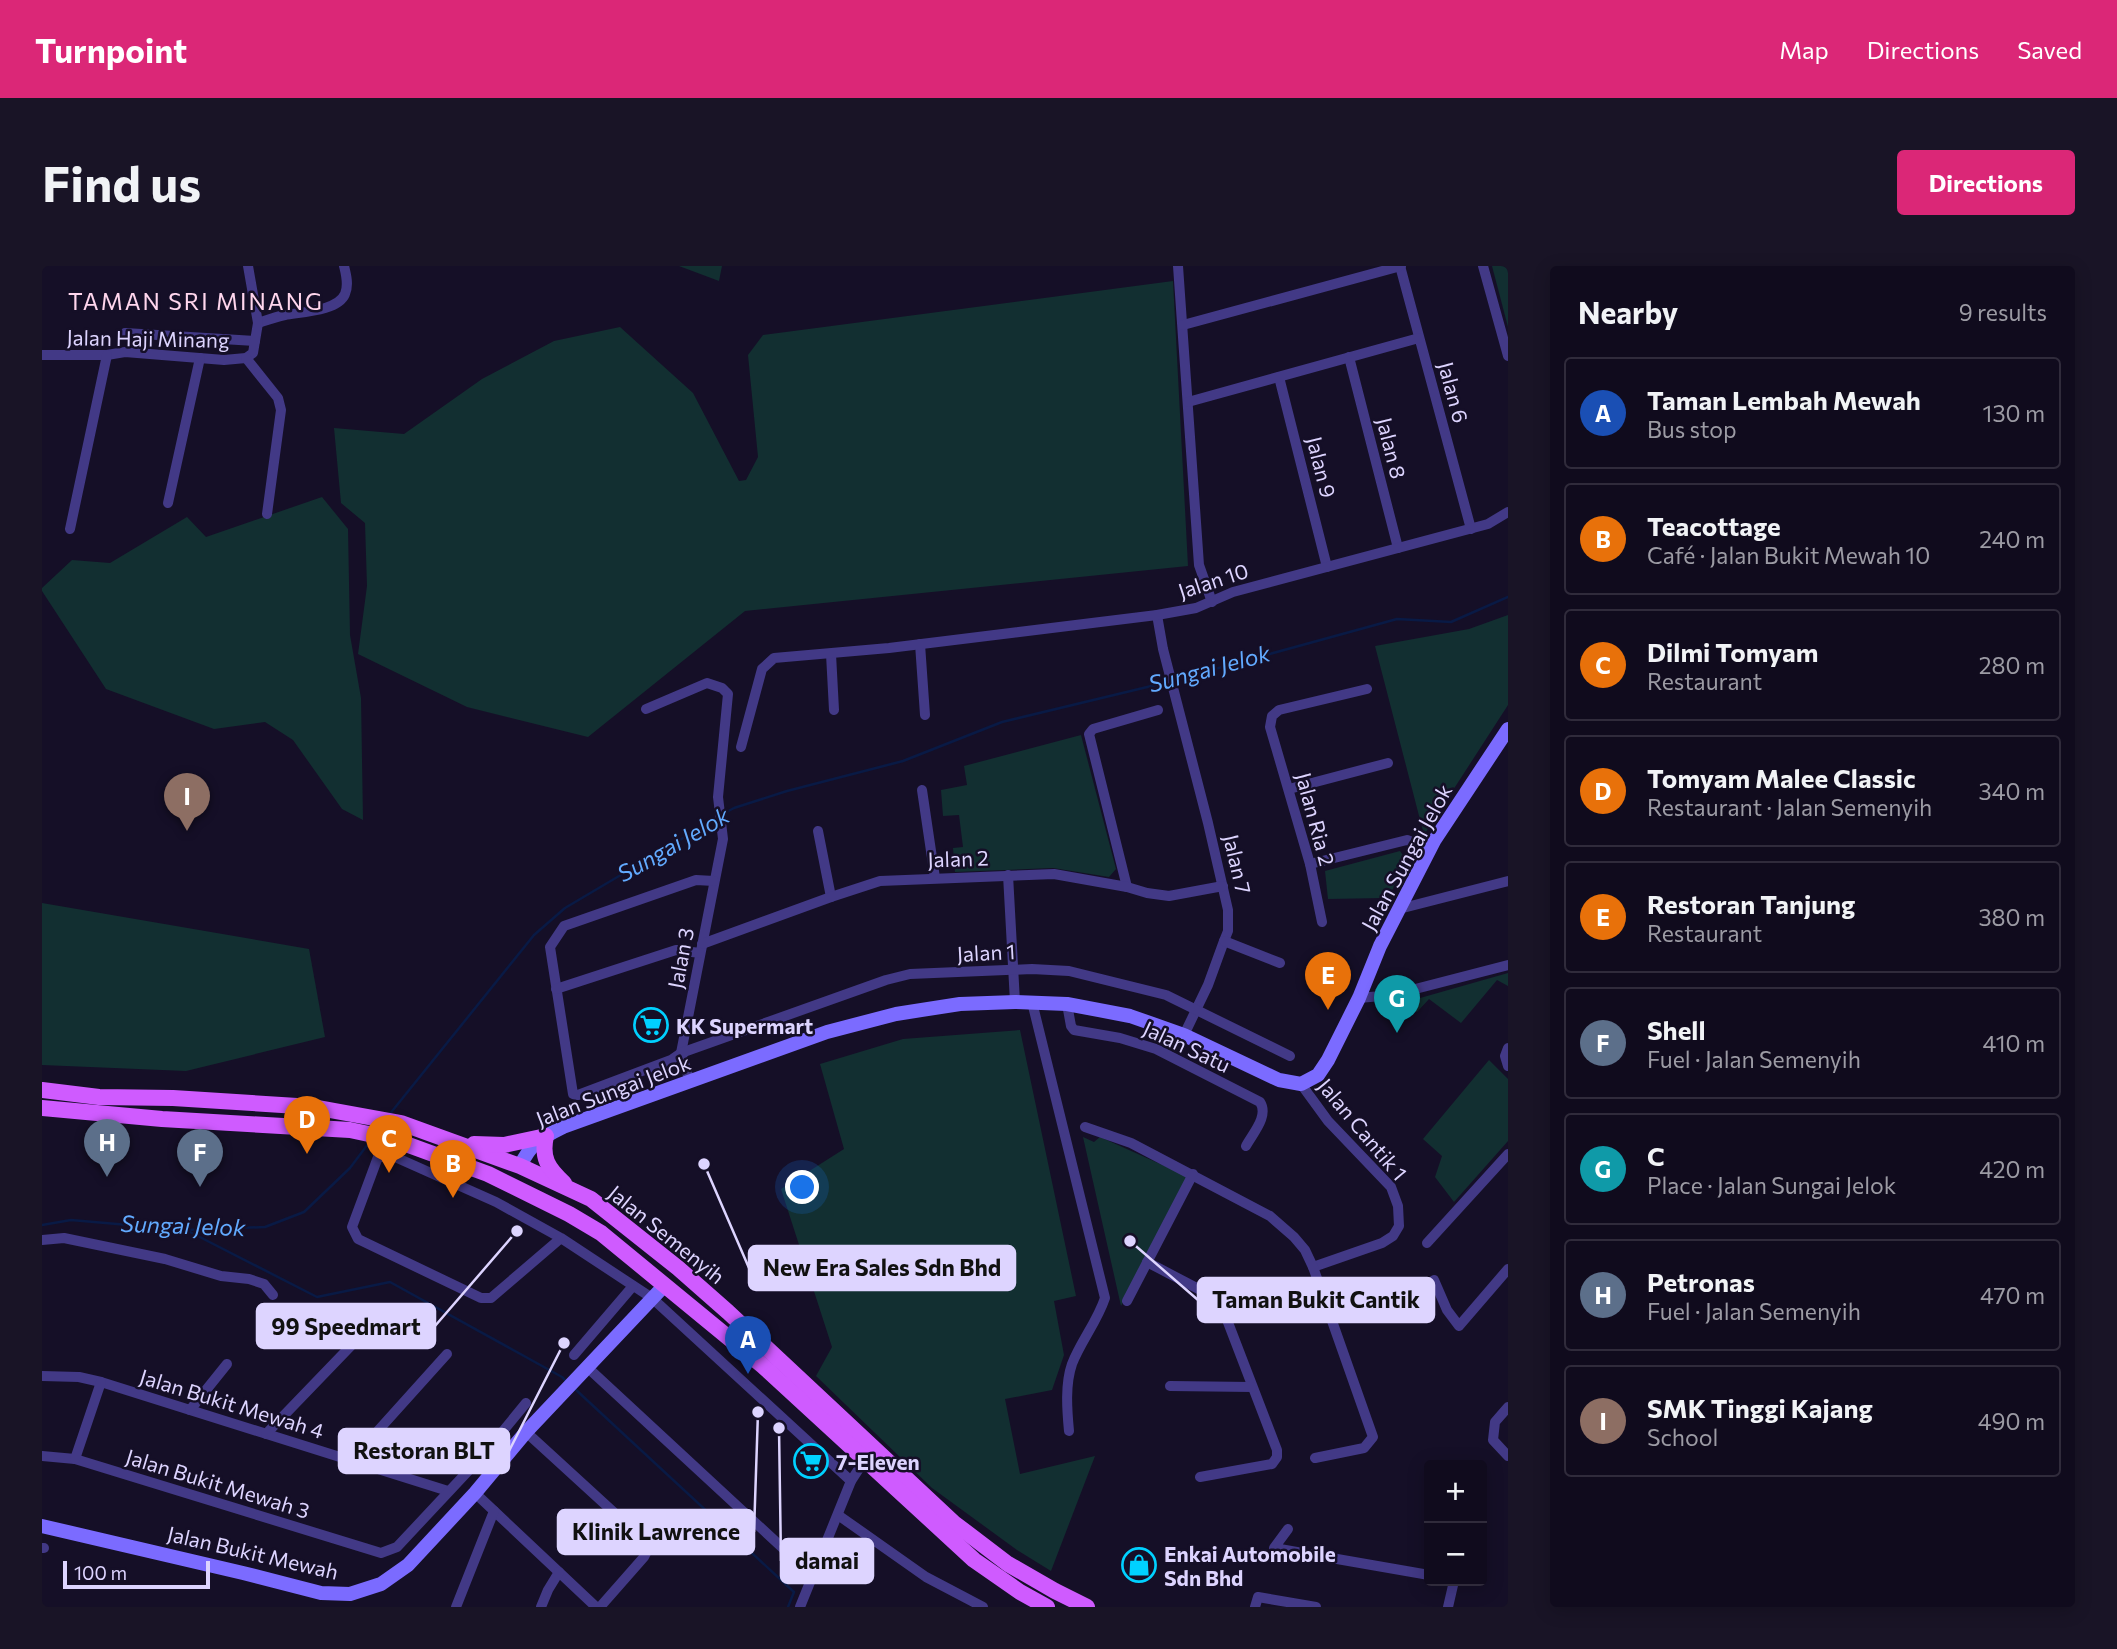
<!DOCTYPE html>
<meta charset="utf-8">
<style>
body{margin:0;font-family:Commissioner,sans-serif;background:#191426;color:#f1f3f6}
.controls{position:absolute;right:21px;bottom:21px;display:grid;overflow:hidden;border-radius:7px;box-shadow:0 4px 18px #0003}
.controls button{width:63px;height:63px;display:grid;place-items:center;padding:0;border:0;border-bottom:2px solid #302b3b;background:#100b1d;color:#f1f3f6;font:35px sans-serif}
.scale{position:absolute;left:21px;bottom:18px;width:147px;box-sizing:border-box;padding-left:7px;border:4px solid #ddd4ff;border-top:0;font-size:19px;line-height:24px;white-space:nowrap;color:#ddd4ff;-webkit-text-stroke:5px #150f27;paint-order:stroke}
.you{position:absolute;left:761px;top:922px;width:24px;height:24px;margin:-18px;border:5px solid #fff;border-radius:50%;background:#1a73e8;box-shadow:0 0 0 10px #1a73e833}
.badge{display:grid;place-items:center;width:46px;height:46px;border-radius:50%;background:#db2777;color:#fff;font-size:23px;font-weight:700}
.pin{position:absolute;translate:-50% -58px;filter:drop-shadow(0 2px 4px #0008)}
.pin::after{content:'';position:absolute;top:37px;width:24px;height:21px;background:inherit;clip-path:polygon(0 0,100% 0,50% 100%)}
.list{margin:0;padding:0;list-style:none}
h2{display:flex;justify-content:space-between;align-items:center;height:91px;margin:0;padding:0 28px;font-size:30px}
h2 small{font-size:23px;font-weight:400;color:#9c9ba4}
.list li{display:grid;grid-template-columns:46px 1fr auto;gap:21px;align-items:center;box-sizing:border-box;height:112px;margin:0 14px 14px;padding:0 14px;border:2px solid #302b3b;border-radius:7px}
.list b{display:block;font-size:26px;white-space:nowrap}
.list p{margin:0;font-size:23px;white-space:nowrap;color:#9c9ba4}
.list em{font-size:23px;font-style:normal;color:#9c9ba4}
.map{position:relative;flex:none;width:1466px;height:1341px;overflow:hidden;border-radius:7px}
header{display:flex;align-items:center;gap:42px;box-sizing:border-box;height:98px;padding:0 35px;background:#db2777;color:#fff}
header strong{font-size:33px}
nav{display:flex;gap:38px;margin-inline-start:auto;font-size:24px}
.intro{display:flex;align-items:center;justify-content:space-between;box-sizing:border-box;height:168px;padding:0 42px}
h1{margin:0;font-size:49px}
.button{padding:18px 32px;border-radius:7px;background:#db2777;color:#fff;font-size:24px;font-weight:700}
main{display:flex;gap:42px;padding:0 42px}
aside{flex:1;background:#100b1d;border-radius:7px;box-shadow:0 4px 18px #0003}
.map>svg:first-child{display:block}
</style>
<header>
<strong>Turnpoint</strong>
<nav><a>Map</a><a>Directions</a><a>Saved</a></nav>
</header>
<div class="intro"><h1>Find us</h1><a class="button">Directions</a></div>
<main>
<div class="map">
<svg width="1466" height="1341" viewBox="0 0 1466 1341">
<rect width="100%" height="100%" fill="#150f27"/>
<g fill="#122f31">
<polygon points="637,0 680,0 677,15"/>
<polygon points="1450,0 1466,0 1466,61"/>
<polygon points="1131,15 1146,300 703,345 546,471 425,441 316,388 325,320 323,257 299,237 292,162 362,168 440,113 512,75 578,61 651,127 697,215 704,214 716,191 706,89 721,69"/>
<polygon points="280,231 306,263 308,369 319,432 321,554 300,543 251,474 223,456 172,463 64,423 0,325 0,322 30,294 68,297 145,251 164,271"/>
<polygon points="1466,349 1466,439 1382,569 1333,380 1427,363"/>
<polygon points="1039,469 1074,603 1067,611 1011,602 913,606 911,582 921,581 917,549 901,550 899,524 925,519 922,500"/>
<polygon points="1358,585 1365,595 1351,623 1341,632 1286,633 1283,605"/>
<polygon points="0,637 267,683 283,771 144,805 0,799"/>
<polygon points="1466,707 1466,720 1455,714 1419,757 1387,733 1375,746 1364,736"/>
<polygon points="978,764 1034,1030 1012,1035 1022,1089 1010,1124 963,1133 978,1208 1053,1190 1009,1305 975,1284 890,1222 774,1110 790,1081 739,923 802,883 778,798 861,773"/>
<polygon points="1447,794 1466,813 1466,875 1412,936 1393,911 1400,890 1381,873"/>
<polygon points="1041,871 1052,876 1058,871 1145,910 1079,1040"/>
</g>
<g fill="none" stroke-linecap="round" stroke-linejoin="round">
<g stroke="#091a45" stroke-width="2.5">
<polyline points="1133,414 1355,353 1409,356 1466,331"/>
<polyline points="681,548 692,542 745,525 861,495 960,456 1126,416"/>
<polyline points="347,849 492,669 523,642 675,552"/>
<polyline points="0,959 29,954 144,964 223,961 262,946 308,902 329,874"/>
<polyline points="146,965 275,1031 348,1016 520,1111 525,1116"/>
<polyline points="533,1123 752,1326 746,1341"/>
</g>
<g stroke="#423986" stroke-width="10">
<polyline points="1136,0 1157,299 1170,336"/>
<polyline points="1358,0 1429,263"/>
<polyline points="1441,0 1466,90"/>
<path d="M216,57c9,-3 17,-6 27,-8 16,-3 53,-4 60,-21 4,-9 1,-20 -1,-28"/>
<polyline points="1141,59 1359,0"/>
<polyline points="83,67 213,75"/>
<polyline points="0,89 65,89 83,86 182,94 204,92 211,87 216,57 206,0"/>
<polyline points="1307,91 1356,282"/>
<polyline points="204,92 236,132 239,144 225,248"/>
<polyline points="1237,111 1285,301"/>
<polyline points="1146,136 1377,72"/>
<polyline points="126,237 158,92"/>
<polyline points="28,263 65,89"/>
<polyline points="1115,349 1121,383 1166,557 1186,644 1186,665 1182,675 1166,719 1142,769"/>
<polyline points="878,378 883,449"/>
<polyline points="789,388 792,444"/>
<polyline points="604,443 665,417 680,422 686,428 676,531 681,573 639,787 648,816"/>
<polyline points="699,481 720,403 732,392 847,382 1115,349 1154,342 1191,326 1446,258 1466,246"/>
<polyline points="1247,523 1346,497"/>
<polyline points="880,524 893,612"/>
<polyline points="776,565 789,631"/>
<polyline points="1268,598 1365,574 1388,583"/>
<polyline points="966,609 973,736"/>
<polyline points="672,615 654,614 522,660 508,681 531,828 536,829 629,794 639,787 844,714 868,708 990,703 1027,705 1124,729 1248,790"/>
<polyline points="1085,621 1047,468 1051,463 1116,444"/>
<polyline points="1357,643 1466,615"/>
<polyline points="1280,656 1268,598 1228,461 1230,450 1237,444 1325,423"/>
<polyline points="1182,675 1238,697"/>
<polyline points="660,678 789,631 838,615 1012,608 1085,621 1105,627 1127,630 1181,620"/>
<polyline points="514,723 634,684 658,687"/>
<polyline points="1317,732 1350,729 1466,699"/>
<path d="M990,736l73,296c-8,24 -24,43 -33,66 -7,20 -5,46 -3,67"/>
<path d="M1025,738l4,22 3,4 46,8 36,11 104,53c9,14 -7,31 -14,44"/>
<polyline points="1466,782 1463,790 1466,800"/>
<polyline points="1259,818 1286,855 1349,921 1356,940 1357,960 1351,970 1340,977 1271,1001"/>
<polyline points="1043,861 1089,877 1228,950 1252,971 1263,984 1271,1001 1331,1171 1322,1182 1273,1192"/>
<polyline points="519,972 449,1032 439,1032 316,973 310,961 336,891 353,891 454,936 519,972 610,1032 809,1215"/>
<polyline points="0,974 22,972 123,993 179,1010 207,1013 222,1018 231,1029"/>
<polyline points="1385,977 1466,888"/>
<polyline points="1105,996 1168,1029 1182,1046 1235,1184 1235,1191 1230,1198 1158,1211"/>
<polyline points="1392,1014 1405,1044 1417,1060 1466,1003"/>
<polyline points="1085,1035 1151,908"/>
<polyline points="532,1089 591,1020"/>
<polyline points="545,1101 771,1310"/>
<polyline points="0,1110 37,1111 59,1116 406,1225"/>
<polyline points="1128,1120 1210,1121"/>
<polyline points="1466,1141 1453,1156 1451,1174 1466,1190"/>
<polyline points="148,1144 185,1098"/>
<polyline points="484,1166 601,1273 606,1283 602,1291 558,1341"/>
<polyline points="224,1168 328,1060"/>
<polyline points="0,1190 33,1193 339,1287 355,1281 443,1187 484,1137"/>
<polyline points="33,1193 59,1116"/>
<polyline points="314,1196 324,1178 405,1088"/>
<polyline points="433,1227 554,1341"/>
<polyline points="796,1249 884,1311 941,1341"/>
<polyline points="1246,1263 1232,1282 1387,1309"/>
<polyline points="0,1282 2,1282"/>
<polyline points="414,1341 452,1245"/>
<polyline points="499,1341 506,1324 517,1306"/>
<polyline points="758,1341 809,1215 822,1195"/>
<polyline points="1213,1341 1216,1331 1274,1341"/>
<polyline points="1406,1341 1412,1315"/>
</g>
<g stroke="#7b6bff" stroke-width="14">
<path d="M478,900c12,-24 19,-27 43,-39l264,-95 69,-18 64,-10 55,-2 52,2 63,12 54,19 95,45 22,4 17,-9 10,-15 31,-62 21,-52 54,-105 74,-112"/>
<polyline points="0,1260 201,1307 279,1327 308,1328 339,1318 366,1299 433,1227 484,1166 622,1020"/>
</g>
<g stroke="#cf5bff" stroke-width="16">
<polyline points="0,824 57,831 131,832 271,841 359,857 478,900 549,933 636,1002 686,1046 912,1257 966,1298 1013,1325 1045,1341"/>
<polyline points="0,842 120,853 308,864 350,873 446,908 527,948 559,967 721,1100 932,1294 978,1326 1005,1341"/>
<path d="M432,878l30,1 42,-9c-5,22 2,32 18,47"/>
</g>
</g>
<defs>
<g id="supermarket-ring" transform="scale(1.75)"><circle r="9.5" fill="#150f27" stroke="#00d1ff" stroke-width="1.5"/><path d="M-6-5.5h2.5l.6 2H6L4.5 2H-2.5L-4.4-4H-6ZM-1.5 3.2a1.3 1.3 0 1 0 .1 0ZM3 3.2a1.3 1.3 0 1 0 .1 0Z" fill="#00d1ff"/></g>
<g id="shop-ring" transform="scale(1.75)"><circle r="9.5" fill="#150f27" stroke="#00d1ff" stroke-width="1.5"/><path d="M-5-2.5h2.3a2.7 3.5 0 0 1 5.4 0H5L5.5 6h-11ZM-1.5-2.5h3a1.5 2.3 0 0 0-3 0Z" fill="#00d1ff"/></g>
</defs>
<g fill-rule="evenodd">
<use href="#supermarket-ring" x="609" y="759"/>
<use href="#supermarket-ring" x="769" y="1195"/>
<use href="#shop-ring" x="1097" y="1299"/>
</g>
<g text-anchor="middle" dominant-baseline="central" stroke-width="5" stroke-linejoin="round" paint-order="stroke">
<g font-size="21" fill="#ddd4ff" stroke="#150f27">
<text transform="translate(106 72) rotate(1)">Jalan Haji Minang</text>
<text transform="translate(1412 126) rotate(75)">Jalan 6</text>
<text transform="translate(1350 182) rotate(76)">Jalan 8</text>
<text transform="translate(1280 201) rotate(76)">Jalan 9</text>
<text transform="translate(1171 314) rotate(-18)">Jalan 10</text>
<text transform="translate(1274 553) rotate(75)">Jalan Ria 2</text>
<text transform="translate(1364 591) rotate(-61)">Jalan Sungai Jelok</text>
<text transform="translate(916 592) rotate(-2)">Jalan 2</text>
<text transform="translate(1196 598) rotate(77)">Jalan 7</text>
<text transform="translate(944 686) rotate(-3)">Jalan 1</text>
<text transform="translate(638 692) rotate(-79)">Jalan 3</text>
<text transform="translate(1145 780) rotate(25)">Jalan Satu</text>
<text transform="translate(571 824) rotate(-21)">Jalan Sungai Jelok</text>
<text transform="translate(1321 863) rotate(50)">Jalan Cantik 1</text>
<text transform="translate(625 968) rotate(39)">Jalan Semenyih</text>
<text transform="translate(190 1137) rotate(17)">Jalan Bukit Mewah 4</text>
<text transform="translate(176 1217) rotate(17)">Jalan Bukit Mewah 3</text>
<text transform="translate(211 1286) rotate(13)">Jalan Bukit Mewah</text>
</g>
<g font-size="21" font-weight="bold" fill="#ddd4ff" stroke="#150f27" text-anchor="start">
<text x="634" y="759">KK Supermart</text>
<text x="794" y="1195">7-Eleven</text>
<text x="1122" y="1287">Enkai Automobile<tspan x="1122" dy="24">Sdn Bhd</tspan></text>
</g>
<g font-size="23" letter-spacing="2" fill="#ffd6ed" stroke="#150f27">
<text x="154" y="35">TAMAN SRI MINANG</text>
</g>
<g font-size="23" font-style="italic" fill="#62aaff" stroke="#150f27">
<text transform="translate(1167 402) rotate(-15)">Sungai Jelok</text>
<text transform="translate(631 578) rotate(-30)">Sungai Jelok</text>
<text transform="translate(141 959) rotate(2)">Sungai Jelok</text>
</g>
</g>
<path fill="none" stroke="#ddd4ff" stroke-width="2.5" d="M662 898L707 1002M1088 975L1156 1034M475 965L393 1060M522 1077L467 1185M716 1146L712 1266M737 1162L739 1295"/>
<g fill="#ddd4ff" stroke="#150f27" stroke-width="2.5">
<circle cx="662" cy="898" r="7"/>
<circle cx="1088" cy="975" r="7"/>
<circle cx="475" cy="965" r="7"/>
<circle cx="522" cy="1077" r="7"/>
<circle cx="716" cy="1146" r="7"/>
<circle cx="737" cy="1162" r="7"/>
</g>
<g fill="#ddd4ff" stroke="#ddd4ff" stroke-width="2.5">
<rect x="707" y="980" width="266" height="44" rx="7"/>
<rect x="1156" y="1012" width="236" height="44" rx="7"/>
<rect x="215" y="1038" width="178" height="44" rx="7"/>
<rect x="297" y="1163" width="170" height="44" rx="7"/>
<rect x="516" y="1244" width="196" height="44" rx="7"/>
<rect x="739" y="1273" width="92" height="44" rx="7"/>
</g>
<g font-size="23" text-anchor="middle" font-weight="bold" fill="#111">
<text x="840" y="1010">New Era Sales Sdn Bhd</text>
<text x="1274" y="1042">Taman Bukit Cantik</text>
<text x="304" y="1069">99 Speedmart</text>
<text x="382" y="1193">Restoran BLT</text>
<text x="614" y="1274">Klinik Lawrence</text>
<text x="785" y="1303">damai</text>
</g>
</svg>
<div class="controls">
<button>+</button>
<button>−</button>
</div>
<div class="scale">100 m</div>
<div class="you"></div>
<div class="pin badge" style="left:706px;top:1108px;background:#1a4fb4">A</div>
<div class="pin badge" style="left:411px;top:932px;background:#e8710a">B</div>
<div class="pin badge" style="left:347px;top:907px;background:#e8710a">C</div>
<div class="pin badge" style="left:265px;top:888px;background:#e8710a">D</div>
<div class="pin badge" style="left:1286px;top:744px;background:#e8710a">E</div>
<div class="pin badge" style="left:158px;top:921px;background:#5c6f8a">F</div>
<div class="pin badge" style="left:1355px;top:767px;background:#0f9aa8">G</div>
<div class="pin badge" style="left:65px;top:911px;background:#5c6f8a">H</div>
<div class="pin badge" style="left:145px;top:565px;background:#8d6e63">I</div>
</div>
<aside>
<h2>Nearby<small>9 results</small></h2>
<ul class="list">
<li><span class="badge" style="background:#1a4fb4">A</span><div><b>Taman Lembah Mewah</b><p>Bus stop</p></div><em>130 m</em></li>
<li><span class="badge" style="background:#e8710a">B</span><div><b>Teacottage</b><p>Café · Jalan Bukit Mewah 10</p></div><em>240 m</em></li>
<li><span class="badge" style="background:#e8710a">C</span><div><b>Dilmi Tomyam</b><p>Restaurant</p></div><em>280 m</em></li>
<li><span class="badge" style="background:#e8710a">D</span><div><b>Tomyam Malee Classic</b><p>Restaurant · Jalan Semenyih</p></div><em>340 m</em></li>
<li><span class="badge" style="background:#e8710a">E</span><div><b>Restoran Tanjung</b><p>Restaurant</p></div><em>380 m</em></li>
<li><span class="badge" style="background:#5c6f8a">F</span><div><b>Shell</b><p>Fuel · Jalan Semenyih</p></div><em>410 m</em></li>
<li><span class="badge" style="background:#0f9aa8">G</span><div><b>C</b><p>Place · Jalan Sungai Jelok</p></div><em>420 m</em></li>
<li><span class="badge" style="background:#5c6f8a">H</span><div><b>Petronas</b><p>Fuel · Jalan Semenyih</p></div><em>470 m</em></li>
<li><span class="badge" style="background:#8d6e63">I</span><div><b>SMK Tinggi Kajang</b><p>School</p></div><em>490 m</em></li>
</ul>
</aside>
</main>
